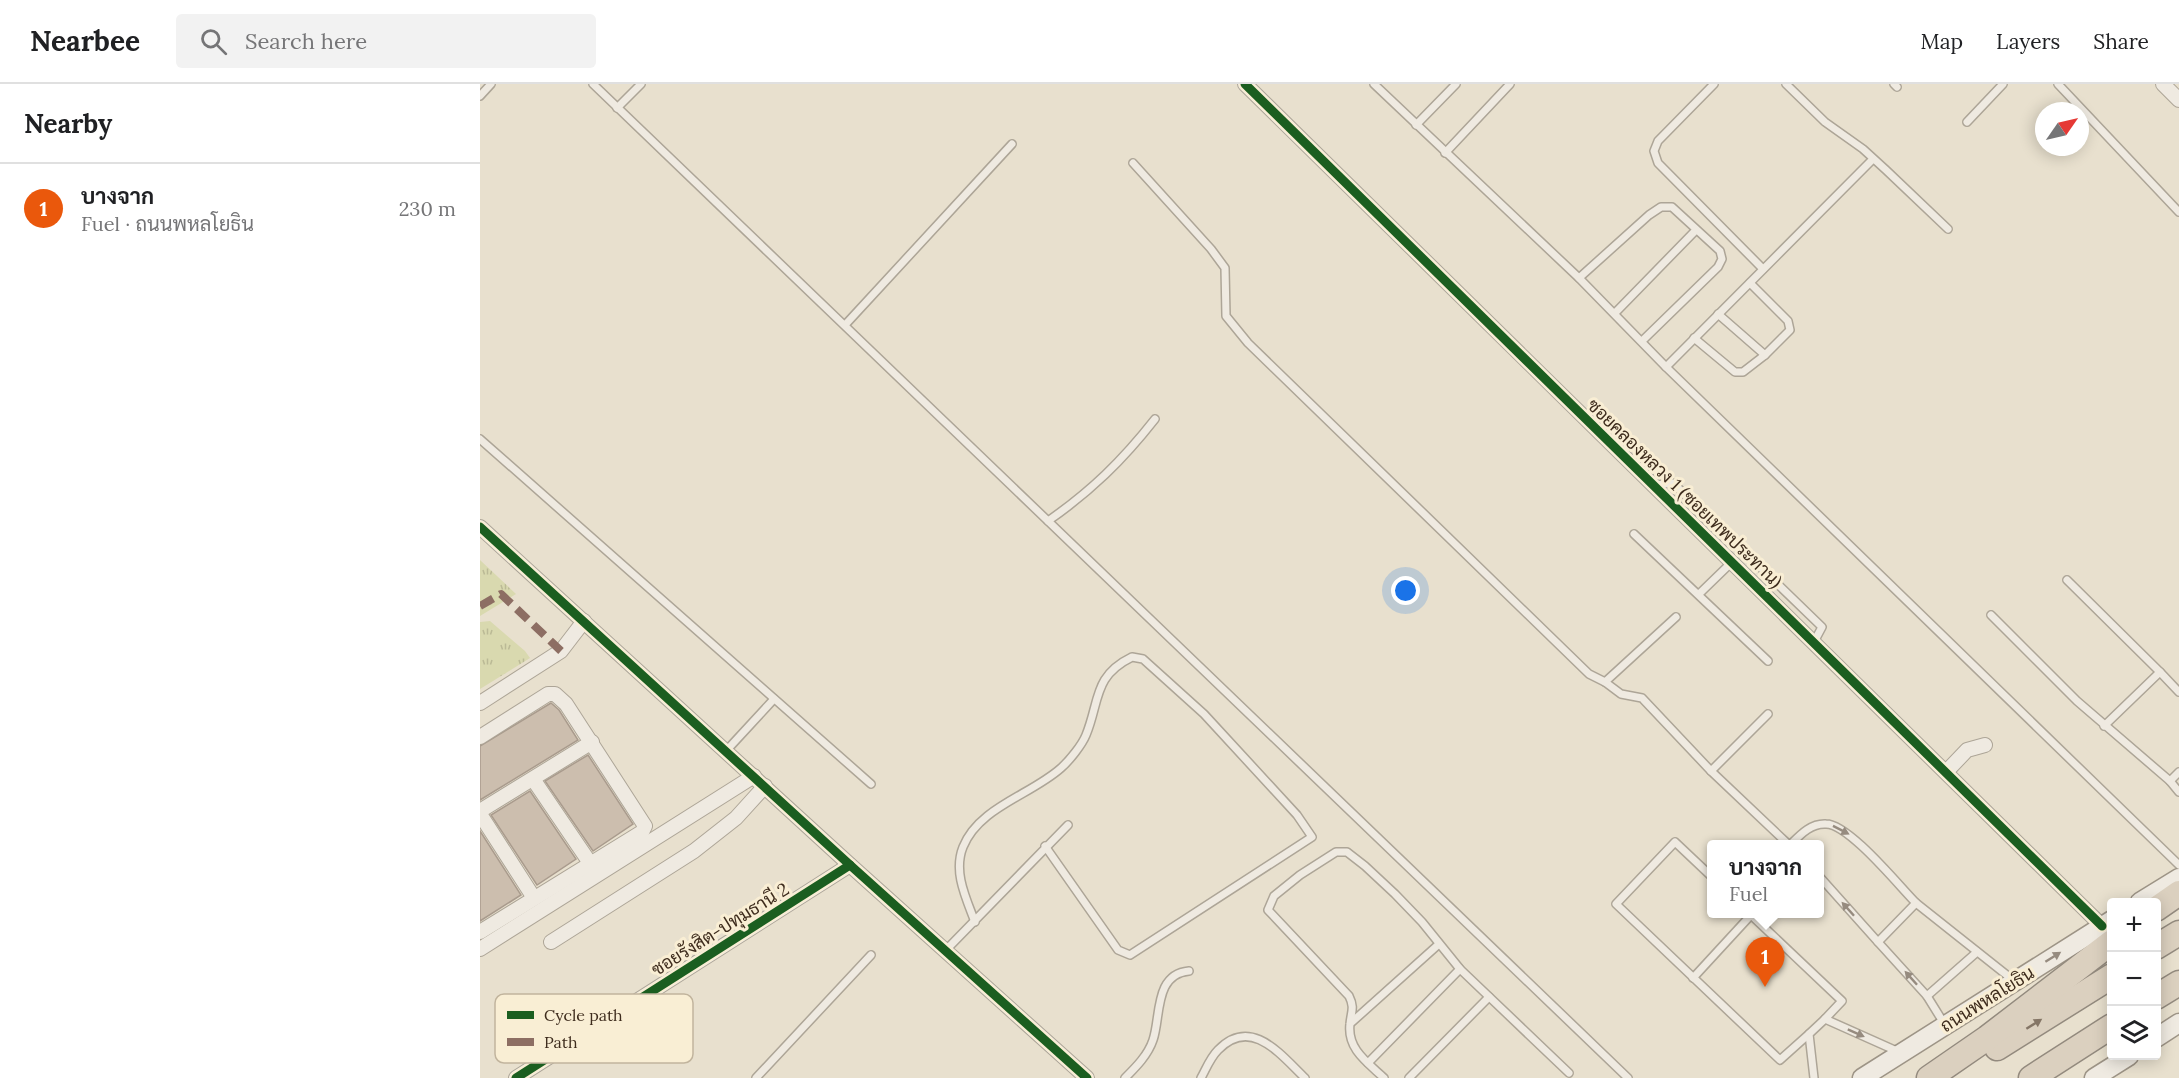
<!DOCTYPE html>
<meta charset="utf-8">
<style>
body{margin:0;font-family:Lora,Sarabun,serif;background:#f2f2f2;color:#202124}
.controls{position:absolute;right:18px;bottom:18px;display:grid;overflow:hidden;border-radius:6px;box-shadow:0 3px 15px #0003}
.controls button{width:54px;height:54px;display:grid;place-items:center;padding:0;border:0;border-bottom:2px solid #e0e0e0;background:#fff;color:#202124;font:30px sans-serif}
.compass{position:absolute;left:1555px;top:18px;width:54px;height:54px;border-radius:50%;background:#fff;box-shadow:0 3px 15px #0003;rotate:56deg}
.you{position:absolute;left:926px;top:507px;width:21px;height:21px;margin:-15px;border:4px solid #fff;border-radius:50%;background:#1a73e8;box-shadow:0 0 0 9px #1a73e833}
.badge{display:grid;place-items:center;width:39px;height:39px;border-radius:50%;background:#ea580c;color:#fff;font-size:20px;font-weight:700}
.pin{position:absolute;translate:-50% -50px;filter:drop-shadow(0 2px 3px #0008)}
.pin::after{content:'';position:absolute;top:32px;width:21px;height:18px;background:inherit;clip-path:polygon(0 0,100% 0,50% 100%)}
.popup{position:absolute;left:1227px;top:756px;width:117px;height:78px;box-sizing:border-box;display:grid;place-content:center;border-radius:6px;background:#fff;filter:drop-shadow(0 2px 4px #0005);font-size:20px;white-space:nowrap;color:#757577}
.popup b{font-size:22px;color:#202124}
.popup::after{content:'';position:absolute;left:50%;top:100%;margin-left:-12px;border:12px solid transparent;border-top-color:#fff}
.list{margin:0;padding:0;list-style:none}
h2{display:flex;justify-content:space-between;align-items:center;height:78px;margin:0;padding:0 24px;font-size:26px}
h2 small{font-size:20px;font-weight:400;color:#757577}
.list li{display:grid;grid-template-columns:39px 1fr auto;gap:18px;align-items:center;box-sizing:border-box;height:90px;padding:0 24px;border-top:2px solid #e0e0e0}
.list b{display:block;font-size:22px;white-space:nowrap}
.list p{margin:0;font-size:20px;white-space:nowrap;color:#757577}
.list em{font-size:20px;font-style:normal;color:#757577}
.icon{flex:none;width:33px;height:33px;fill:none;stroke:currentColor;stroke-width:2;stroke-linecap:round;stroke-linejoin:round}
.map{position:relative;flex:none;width:1699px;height:994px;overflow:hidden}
header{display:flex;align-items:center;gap:36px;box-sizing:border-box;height:84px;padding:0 30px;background:#fff;border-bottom:2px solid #e0e0e0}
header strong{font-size:28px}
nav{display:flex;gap:33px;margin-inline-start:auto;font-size:21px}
.search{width:420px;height:54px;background:#f2f2f2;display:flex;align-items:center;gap:15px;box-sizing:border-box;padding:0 21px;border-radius:6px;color:#757577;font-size:22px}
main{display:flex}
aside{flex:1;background:#fff}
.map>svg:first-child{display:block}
</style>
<header>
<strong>Nearbee</strong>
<div class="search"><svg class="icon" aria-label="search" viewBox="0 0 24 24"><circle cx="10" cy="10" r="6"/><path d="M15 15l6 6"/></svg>Search here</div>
<nav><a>Map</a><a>Layers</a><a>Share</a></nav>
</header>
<main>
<aside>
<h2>Nearby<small></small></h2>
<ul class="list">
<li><span class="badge">1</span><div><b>บางจาก</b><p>Fuel · ถนนพหลโยธิน</p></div><em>230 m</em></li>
</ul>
</aside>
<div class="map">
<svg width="1699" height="994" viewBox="0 0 1699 994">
<defs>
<pattern id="grass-tufts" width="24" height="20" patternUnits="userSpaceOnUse" patternTransform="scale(1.5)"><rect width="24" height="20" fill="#d9d9af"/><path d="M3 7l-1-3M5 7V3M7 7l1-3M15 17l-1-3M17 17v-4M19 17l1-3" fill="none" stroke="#bbba96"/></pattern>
</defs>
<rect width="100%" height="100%" fill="#e8e0ce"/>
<g fill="url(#grass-tufts)">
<polygon points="0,476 36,510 0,532"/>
<polygon points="10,537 45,567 50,574 0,605 0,538"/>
</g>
<g fill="#ccbeae" stroke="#a99b8d" stroke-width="1.5">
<polygon points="71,619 79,626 98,656 0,716 0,662"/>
<polygon points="108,671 153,740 113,767 65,697"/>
<polygon points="50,707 96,775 57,801 11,731"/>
<polygon points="0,747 41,811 0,837"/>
</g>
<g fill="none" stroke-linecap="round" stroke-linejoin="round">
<g stroke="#ada597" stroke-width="10">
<g id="lane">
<polyline points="113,0 1148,994"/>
<polyline points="894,0 1099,194 1186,283 1699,781"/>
<polyline points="1234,0 1178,57 1174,67 1178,79 1283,185"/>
<polyline points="1306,0 1345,38 1383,65 1406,86 1468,145"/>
<polyline points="1414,0 1417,3"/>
<polyline points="1578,0 1699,128"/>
<polyline points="0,12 11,0"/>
<polyline points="137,24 161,0"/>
<polyline points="1487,38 1523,0"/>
<polyline points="936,41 976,0"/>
<polyline points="965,69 1030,0"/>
<polyline points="653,79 731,165 745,184 746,232 768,259 1109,590 1125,598 1141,610 1162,614 1231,687 1308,760"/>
<polyline points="1099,194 1169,131 1181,123 1192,123 1240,167 1242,175 1238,183 1162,257"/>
<polyline points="1135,229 1216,146"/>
<polyline points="1238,230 1285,271 1310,246 1308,237 1270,199"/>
<polyline points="365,241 532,60"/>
<polyline points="1214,254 1255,288 1263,288 1285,271"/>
<polyline points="1186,283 1393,75"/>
<polyline points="0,355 391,700"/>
<polyline points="1175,401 1193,399 1342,543 1334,558"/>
<path d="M568,437c43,-30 74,-60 107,-102"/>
<polyline points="1154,450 1288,577"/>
<polyline points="1587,496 1680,588"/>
<polyline points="1219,510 1252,478"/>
<polyline points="1511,531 1597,617 1690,697 1699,708"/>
<polyline points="1125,598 1196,533"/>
<polyline points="1624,642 1680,588 1699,608"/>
<polyline points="246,667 294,615"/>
<polyline points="1231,687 1288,630"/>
<polyline points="1690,697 1699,688"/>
<path d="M1311,760c9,-9 20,-21 35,-20 23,0 73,62 90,79"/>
<polyline points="1231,792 1195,758 1136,820 1300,976 1329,950"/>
<polyline points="1339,792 1398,858"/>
<polyline points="1270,830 1362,917 1345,935"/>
<path d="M495,838c-9,-24 -22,-50 -12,-75 16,-40 68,-52 98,-79 8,-7 21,-23 25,-33 14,-34 7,-59 46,-78l11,2 61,55 93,101 15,22 -182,118 -12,-5 -73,-104"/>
<polyline points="466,866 588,741"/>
<polyline points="1213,894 1271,831"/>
<polyline points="1447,912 1497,868"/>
<polyline points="872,938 959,860"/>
<polyline points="1465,941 1447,912 1398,858 1436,819 1533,896"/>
<polyline points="888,979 980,885"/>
<polyline points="276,994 391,871"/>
<path d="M645,994c11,-11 23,-23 28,-38 8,-23 1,-66 36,-69"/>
<path d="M721,994c5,-9 9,-20 17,-28 33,-34 62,4 87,28"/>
<path d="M904,994c-17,-16 -37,-29 -34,-54 1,-12 5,-16 -1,-28l-81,-86 6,-14 26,-21 36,-23h11l18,14 30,28 27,28 38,47 109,104"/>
<polyline points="929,994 1009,913"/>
<polyline points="1334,994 1329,950 1345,935 1419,968"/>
</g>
</g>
<g stroke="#ada597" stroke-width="16">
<g id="street">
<polyline points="765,0 1622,842"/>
<polyline points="1683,0 1699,16"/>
<polyline points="0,443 370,781 607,994"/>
<polyline points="0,619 81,567 104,537"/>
<polyline points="0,653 68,610 75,610 86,620 165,742 162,748 0,848"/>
<polyline points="1466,688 1487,666 1505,661"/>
<polyline points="53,695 110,779"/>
<polyline points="0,727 112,658"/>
<polyline points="0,730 54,814"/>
<polyline points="71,858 214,767 256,734 285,702"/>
<polyline points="0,865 274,692"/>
<polyline points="36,994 370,781"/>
</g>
</g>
<g stroke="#9d9486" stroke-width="21">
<g id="secondary">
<polyline points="1660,818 1699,794"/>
<polyline points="1676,954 1699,939"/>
<polyline points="1382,994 1632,836"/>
<polyline points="1614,994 1649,972"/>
</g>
</g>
<g stroke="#938a7e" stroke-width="27">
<g id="highway">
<polyline points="1676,825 1699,809"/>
<polyline points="1676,863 1699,849"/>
<polyline points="1676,913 1699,899"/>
<polyline points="1517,964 1632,892"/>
<polyline points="1449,994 1507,954 1632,858"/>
<polyline points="1551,994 1632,942"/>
</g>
</g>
<use href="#lane" stroke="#efeae1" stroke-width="7"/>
<use href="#street" stroke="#efeae1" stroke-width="14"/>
<use href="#secondary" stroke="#efeae1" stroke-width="18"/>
<use href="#highway" stroke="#dbd0bf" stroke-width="24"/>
<polyline stroke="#8d6e63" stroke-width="8" stroke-dasharray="15 8" stroke-linecap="butt" points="0,522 21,510 81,567"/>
<g stroke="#f9eed4" stroke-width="13">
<g id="cycleway">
<polyline points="765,0 1622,842"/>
<polyline points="0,443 370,781 607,994"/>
<polyline points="36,994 370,781"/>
</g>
</g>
<use href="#cycleway" stroke="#1b5e20" stroke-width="9"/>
</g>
<defs><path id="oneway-solid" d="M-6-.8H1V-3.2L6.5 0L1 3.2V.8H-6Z" transform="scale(1.5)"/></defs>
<g fill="#968b7f">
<use href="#oneway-solid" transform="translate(1361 746) rotate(27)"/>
<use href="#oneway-solid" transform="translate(1368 825) rotate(-132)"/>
<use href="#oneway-solid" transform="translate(1573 873) rotate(-32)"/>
<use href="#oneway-solid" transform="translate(1431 894) rotate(-132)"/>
<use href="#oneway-solid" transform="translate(1376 949) rotate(24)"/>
</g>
<use fill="#857666" href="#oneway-solid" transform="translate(1554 940) rotate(-32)"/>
<g text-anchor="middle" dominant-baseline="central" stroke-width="6" stroke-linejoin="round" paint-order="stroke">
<g font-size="18" fill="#3e2c1d" stroke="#f9eed4">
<text transform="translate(1205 409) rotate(44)">ซอยคลองหลวง 1 (ซอยเทพประทาน)</text>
<text transform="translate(240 845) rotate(-32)">ซอยรังสิต-ปทุมธานี 2</text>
<text transform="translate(1507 915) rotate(-32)">ถนนพหลโยธิน</text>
</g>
</g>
<rect x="15" y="910" width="198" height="69" rx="9" fill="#f9eed4" stroke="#c1b49d" stroke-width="1.5"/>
<rect x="27" y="927" width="27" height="8" fill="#1b5e20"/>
<rect x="27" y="954" width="27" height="8" fill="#8d6e63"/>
<g font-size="16" fill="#3e2c1d">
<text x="64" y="937">Cycle path</text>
<text x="64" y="964">Path</text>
</g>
</svg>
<div class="controls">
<button>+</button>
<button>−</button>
<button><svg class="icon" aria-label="layers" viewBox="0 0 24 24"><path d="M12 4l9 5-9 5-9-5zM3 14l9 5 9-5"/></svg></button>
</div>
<svg class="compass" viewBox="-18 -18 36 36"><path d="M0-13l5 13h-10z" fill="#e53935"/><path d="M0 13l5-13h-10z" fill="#757577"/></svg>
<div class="you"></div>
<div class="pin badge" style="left:1285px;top:903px">1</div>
<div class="popup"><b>บางจาก</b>Fuel</div>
</div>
</main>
